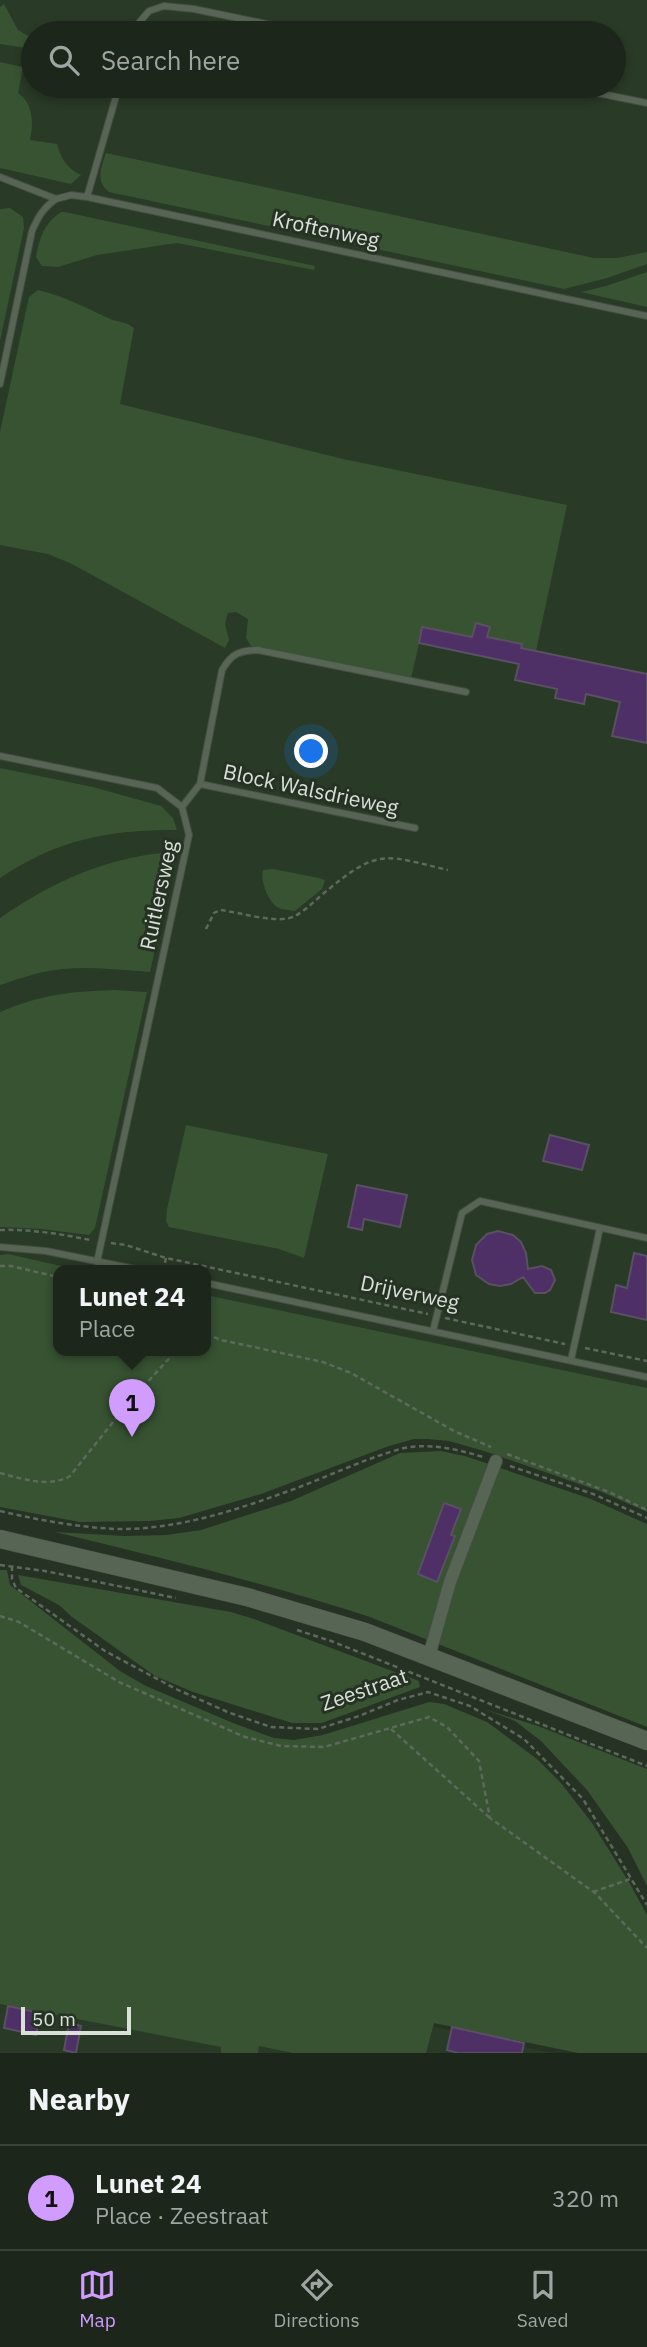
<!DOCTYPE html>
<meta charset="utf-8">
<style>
body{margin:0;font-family:"IBM Plex Sans",sans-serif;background:#252e24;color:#f1f3f6}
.scale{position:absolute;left:21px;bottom:18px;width:110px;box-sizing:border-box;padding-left:7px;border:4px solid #d9e1d8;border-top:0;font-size:19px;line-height:24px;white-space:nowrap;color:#d9e1d8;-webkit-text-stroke:5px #263224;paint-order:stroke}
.you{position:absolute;left:312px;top:752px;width:24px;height:24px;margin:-18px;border:5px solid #fff;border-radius:50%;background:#1a73e8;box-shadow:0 0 0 10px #1a73e833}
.badge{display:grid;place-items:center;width:46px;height:46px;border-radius:50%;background:#d09dfe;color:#111;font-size:23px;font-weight:700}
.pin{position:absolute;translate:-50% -58px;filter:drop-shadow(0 2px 4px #0008)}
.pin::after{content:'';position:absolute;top:37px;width:24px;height:21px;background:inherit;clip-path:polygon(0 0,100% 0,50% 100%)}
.popup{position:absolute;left:53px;top:1265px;width:158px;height:91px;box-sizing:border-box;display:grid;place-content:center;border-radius:14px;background:#1c261b;filter:drop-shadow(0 2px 5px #0005);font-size:23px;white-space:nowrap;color:#a0a5a3}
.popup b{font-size:26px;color:#f1f3f6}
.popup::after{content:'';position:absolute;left:50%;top:100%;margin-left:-14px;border:14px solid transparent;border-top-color:#1c261b}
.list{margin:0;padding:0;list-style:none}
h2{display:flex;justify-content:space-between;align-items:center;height:91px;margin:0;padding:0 28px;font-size:30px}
h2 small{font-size:23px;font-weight:400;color:#a0a5a3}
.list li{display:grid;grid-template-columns:46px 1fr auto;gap:21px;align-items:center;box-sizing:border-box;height:105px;padding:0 28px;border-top:2px solid #3a433a}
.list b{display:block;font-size:26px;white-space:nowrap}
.list p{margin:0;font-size:23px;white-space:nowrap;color:#a0a5a3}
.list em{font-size:23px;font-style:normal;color:#a0a5a3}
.icon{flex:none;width:38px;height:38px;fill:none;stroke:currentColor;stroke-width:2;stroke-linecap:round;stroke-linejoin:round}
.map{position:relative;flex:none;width:647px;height:2053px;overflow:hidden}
.search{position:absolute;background:#1c261b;box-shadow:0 4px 10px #0003;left:21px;right:21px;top:21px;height:77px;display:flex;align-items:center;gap:18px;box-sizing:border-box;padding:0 24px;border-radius:38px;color:#a0a5a3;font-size:26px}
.sheet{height:196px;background:#1c261b}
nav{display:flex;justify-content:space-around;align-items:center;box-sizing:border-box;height:98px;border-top:2px solid #3a433a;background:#1c261b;font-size:19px;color:#a0a5a3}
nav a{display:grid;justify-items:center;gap:4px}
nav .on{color:#d09dfe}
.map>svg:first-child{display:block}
</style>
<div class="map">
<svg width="647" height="2053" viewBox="0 0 647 2053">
<rect width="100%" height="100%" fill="#263224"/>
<g fill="#293a26" fill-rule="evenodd">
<path d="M0,0h647v1400l-441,-88v-41h-148l-58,3zM33,33h581v53h-581z"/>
<polygon points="0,1930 552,2053 0,2053"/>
</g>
<g fill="#375332">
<polygon points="4,4 18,30 30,37 26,48 0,44 0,7"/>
<path d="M0,62l23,5 -5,26c15,10 16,30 12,47l27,4c4,14 10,25 24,31l-10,9 -71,-16z"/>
<path d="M106,153l488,105h23l30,-6v12l-40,14 -43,11 -455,-97c-14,-11 -8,-24 -3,-39z"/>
<polygon points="10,208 23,217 24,228 0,341 0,209"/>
<path d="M61,212h4l250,54 -1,4 -137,-27 -80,12 -39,12 -16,-1 -6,-9c4,-21 8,-33 25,-45z"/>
<polygon points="647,272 647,307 581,292 606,286"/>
<path d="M38,290c25,6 47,17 70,28 10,5 16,2 26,10l-14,76 223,55 224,46 -31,146 -113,-24 -12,51 -160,-32 -5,-8 2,-19 -12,-7 -8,1 -3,11 4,16 -4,8 -153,-84 -24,-10 -48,-9v-113l29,-135z"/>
<path d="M0,768l93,19 68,19 12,12 4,12c-70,0 -118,9 -177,48z"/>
<path d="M176,852l-26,120c-28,-2 -58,-6 -87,-3 -22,2 -42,9 -63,16v-67c53,-37 111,-63 176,-66z"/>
<path d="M273,869l46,9 6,2 -3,9 -27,22c-5,-1 -13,-1 -18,-4 -9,-6 -17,-27 -14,-37z"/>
<path d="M114,990l33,2 -52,236 -6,7 -47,-6 -42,-2v-215c43,-18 68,-20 114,-22z"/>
<polygon points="186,1125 328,1154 304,1258 279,1249 169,1227 166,1221 167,1209"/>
<polygon points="8,1254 83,1271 58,1271 58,1351 206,1351 206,1295 647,1388 647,1512 602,1492 484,1451 449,1441 428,1439 414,1439 389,1446 261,1494 179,1518 150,1521 80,1522 0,1507 0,1255"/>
<path d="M441,1451l24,5 126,43 56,25v203l-277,-110c-104,-34 -209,-59 -315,-85l70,4 41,-1 35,-5 90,-29 109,-48z"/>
<polygon points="0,1570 7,1570 10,1585 120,1671 146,1686 233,1723 274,1738 294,1740 323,1735 429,1702 444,1704 487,1722 537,1759 561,1783 592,1823 629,1882 647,1915 647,2053 578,2053 434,2023 426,2053 293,2053 259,2046 258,2053 221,2053 221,2047 0,2004"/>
<polygon points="18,1575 231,1612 254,1619 419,1681 420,1687 322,1723 292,1723 193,1692 155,1676 72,1617 59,1605 21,1585"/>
<polygon points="484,1709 538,1726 647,1769 647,1886 628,1848 587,1790 541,1741 515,1721"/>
</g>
<g fill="#4e3067" stroke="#595062" stroke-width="2">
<polygon points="476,623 490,627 487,637 522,644 521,648 647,674 647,743 612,736 620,702 586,694 584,704 555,698 557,689 515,680 519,664 419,643 422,627 472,637"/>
<polygon points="550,1135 589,1145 582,1170 543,1161"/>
<polygon points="357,1185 407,1195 400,1227 364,1219 362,1230 348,1227"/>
<polygon points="498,1231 513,1235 521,1242 526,1253 528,1269 542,1266 551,1270 555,1280 550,1290 545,1293 535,1293 523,1277 511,1284 500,1286 489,1284 476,1275 472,1260 476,1245 487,1234"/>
<polygon points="634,1253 647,1256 647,1320 611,1312 616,1285 627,1288"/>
<polygon points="444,1503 461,1509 451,1535 455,1536 437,1582 418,1574"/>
<polygon points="8,2006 40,2013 36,2035 4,2028"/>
<polygon points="69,2023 81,2026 76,2053 64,2050"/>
<polygon points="452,2027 524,2043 522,2053 458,2053 447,2050"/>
</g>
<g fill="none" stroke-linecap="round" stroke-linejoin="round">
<g stroke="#444e42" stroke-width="8">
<g id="service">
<polyline points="134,33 137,25 149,11 164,6 194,9 310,33"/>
<polyline points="563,86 647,103"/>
<polyline points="0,177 56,199 71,195 87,197 647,316"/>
<polyline points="87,197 119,86"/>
<path d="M0,384l32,-153c6,-14 11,-23 24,-32"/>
<polyline points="0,756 157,788 182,807"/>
<polyline points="200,784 415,828"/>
<polyline points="0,1247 46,1251 145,1271"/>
<path d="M97,1262l92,-427 -7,-28 18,-23 22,-114c10,-17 17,-19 36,-20l208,42"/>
<polyline points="206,1283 647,1377"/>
<polyline points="433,1331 462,1213 480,1201 647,1238"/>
<polyline points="571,1360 600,1228"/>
</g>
</g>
<g stroke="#444e42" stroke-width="14">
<polyline id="minor" points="429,1656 450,1582 496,1461"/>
</g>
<g stroke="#444e42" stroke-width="19">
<polyline id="secondary" points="0,1539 247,1597 365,1632 647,1741"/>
</g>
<g stroke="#5e695d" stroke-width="2.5" stroke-dasharray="5 3.5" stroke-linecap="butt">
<path d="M206,929l8,-16 6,-3c19,2 59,15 75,6 12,-6 23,-19 34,-27 50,-42 59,-33 119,-19"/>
<path d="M0,1230c30,-1 61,4 90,10"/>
<polyline points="111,1243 126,1245 166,1258 428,1314"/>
<polyline points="0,1266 11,1266 58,1277"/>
<polyline points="163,1271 166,1258"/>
<polyline points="445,1318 565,1344"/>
<polyline points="206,1334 221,1340 323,1362 351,1373 454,1431 491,1447"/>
<polyline points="585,1348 647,1361"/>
<polyline points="507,1454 609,1492 647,1510"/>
<polyline points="510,1466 593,1494 647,1518"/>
<path d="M0,1473c23,6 49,15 70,3l59,-74 47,-51"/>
<path d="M0,1511c38,9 77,16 116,18 57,1 115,-17 167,-36 41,-14 79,-34 121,-45 28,-5 52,1 79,9"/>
<polyline points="0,1565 45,1571 176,1598"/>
<polyline points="12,1566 12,1579 16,1588 105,1651 176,1689 230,1713 271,1727 318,1729 359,1716 398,1700 428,1692 470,1706 524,1739 583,1799 647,1905"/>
<polyline points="0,1616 19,1622 119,1682 245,1737 281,1746 324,1747 429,1717 447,1727 479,1761 490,1818 595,1893 647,1948"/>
<polyline points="297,1630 331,1641 647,1766"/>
<polyline points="391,1729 490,1818"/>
<polyline points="593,1892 630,1879"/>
</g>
<use href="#service" stroke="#576554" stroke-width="6"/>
<use href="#minor" stroke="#576554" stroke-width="12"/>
<use href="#secondary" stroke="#576554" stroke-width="18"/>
</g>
<g text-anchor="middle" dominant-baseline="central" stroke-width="6" stroke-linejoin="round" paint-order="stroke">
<g font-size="21" fill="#d9e1d8" stroke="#263224">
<text transform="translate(326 229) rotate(12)">Kroftenweg</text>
<text transform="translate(311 789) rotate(12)">Block Walsdrieweg</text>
<text transform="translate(158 895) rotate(-78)">Ruitlersweg</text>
<text transform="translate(410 1292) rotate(12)">Drijverweg</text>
<text transform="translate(364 1689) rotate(-19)">Zeestraat</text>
</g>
</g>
</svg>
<div class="scale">50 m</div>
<div class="you"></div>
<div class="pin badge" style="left:132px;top:1437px">1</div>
<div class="popup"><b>Lunet 24</b>Place</div>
<div class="search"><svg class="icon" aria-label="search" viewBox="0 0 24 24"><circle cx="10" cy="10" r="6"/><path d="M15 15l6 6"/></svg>Search here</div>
</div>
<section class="sheet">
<h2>Nearby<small></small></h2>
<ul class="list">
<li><span class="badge">1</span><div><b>Lunet 24</b><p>Place · Zeestraat</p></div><em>320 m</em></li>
</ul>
</section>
<nav>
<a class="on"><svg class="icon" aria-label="map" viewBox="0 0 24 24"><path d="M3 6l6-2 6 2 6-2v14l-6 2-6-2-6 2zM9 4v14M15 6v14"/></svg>Map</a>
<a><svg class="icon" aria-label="directions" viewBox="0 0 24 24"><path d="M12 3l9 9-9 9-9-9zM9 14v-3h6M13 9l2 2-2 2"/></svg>Directions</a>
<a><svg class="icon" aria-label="saved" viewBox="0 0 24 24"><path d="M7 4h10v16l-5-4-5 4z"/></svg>Saved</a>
</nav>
